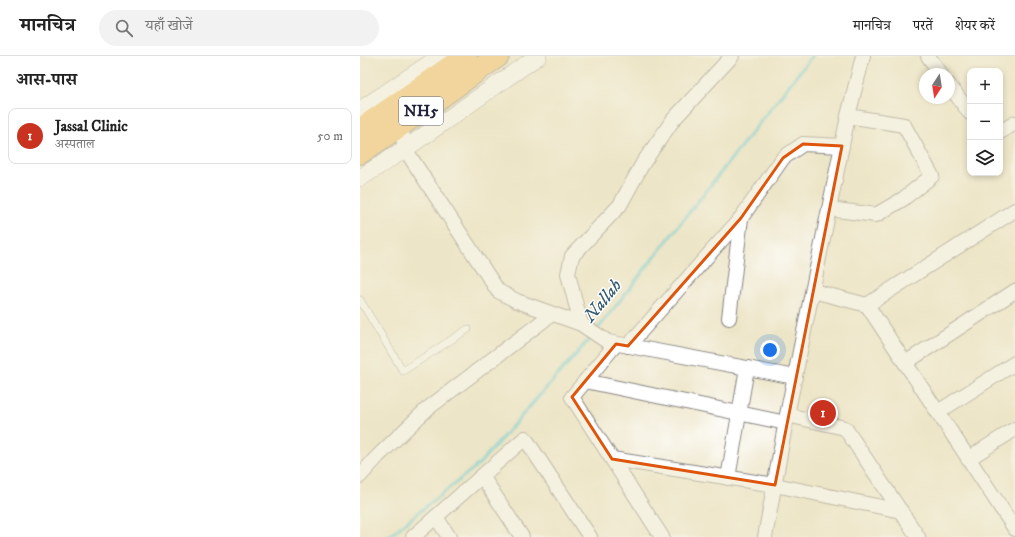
<!DOCTYPE html>
<html lang="hi">
<meta charset="utf-8">
<style>
body{margin:0;font-family:"IM FELL DW Pica","Noto Serif Devanagari",serif;background:#f2f2f2;color:#222}
.controls{position:absolute;right:12px;top:12px;display:grid;overflow:hidden;border-radius:8px;box-shadow:0 2px 6px #0003}
.controls button{width:36px;height:36px;display:grid;place-items:center;padding:0;border:0;border-bottom:1px solid #e0e0e0;background:#fff;color:#222;font:20px sans-serif}
.compass{position:absolute;left:559px;top:12px;width:36px;height:36px;border-radius:50%;background:#fff;box-shadow:0 2px 6px #0003;rotate:192deg}
.you{position:absolute;left:410px;top:294px;width:14px;height:14px;margin:-10px;border:3px solid #fff;border-radius:50%;background:#1a73e8;box-shadow:0 0 0 6px #1a73e833}
.badge{display:grid;place-items:center;width:26px;height:26px;border-radius:50%;background:#c8321e;color:#fff;font-size:13px;font-weight:700}
.pin{position:absolute;translate:-50% -50%;border:2px solid #fff;box-shadow:0 1px 4px #0006}
.list{margin:0;padding:0;list-style:none}
h2{display:flex;justify-content:space-between;align-items:center;height:52px;margin:0;padding:0 16px;font-size:17px}
h2 small{font-size:13px;font-weight:400;color:#767676}
.list li{display:grid;grid-template-columns:26px 1fr auto;gap:12px;align-items:center;box-sizing:border-box;height:56px;margin:0 8px 8px;padding:0 8px;border:1px solid #e0e0e0;border-radius:8px}
.list b{display:block;font-size:15px;white-space:nowrap}
.list p{margin:0;font-size:13px;white-space:nowrap;color:#767676}
.list em{font-size:13px;font-style:normal;color:#767676}
.icon{flex:none;width:22px;height:22px;fill:none;stroke:currentColor;stroke-width:2;stroke-linecap:round;stroke-linejoin:round}
.map{position:relative;flex:none;width:655px;height:481px;overflow:hidden}
header{display:flex;align-items:center;gap:24px;box-sizing:border-box;height:56px;padding:0 20px;background:#fff;border-bottom:1px solid #e0e0e0}
header strong{font-size:19px}
nav{display:flex;gap:22px;margin-inline-start:auto;font-size:14px}
.search{width:280px;height:36px;background:#f2f2f2;display:flex;align-items:center;gap:10px;box-sizing:border-box;padding:0 14px;border-radius:22px;color:#767676;font-size:15px}
main{display:flex}
aside{flex:1;background:#fff}
.map>svg:first-child{display:block}
</style>
<header>
<strong>मानचित्र</strong>
<div class="search"><svg class="icon" aria-label="search" viewBox="0 0 24 24"><circle cx="10" cy="10" r="6"/><path d="M15 15l6 6"/></svg>यहाँ खोजें</div>
<nav><a>मानचित्र</a><a>परतें</a><a>शेयर करें</a></nav>
</header>
<main>
<aside>
<h2>आस-पास<small></small></h2>
<ul class="list">
<li><span class="badge">1</span><div><b>Jassal Clinic</b><p>अस्पताल</p></div><em>50 m</em></li>
</ul>
</aside>
<div class="map">
<svg width="655" height="481" viewBox="0 0 655 481">
<rect width="100%" height="100%" fill="#fff"/>
<filter id="ink" filterUnits="userSpaceOnUse"><feTurbulence type="fractalNoise" baseFrequency=".025" numOctaves="2"/><feDisplacementMap in="SourceGraphic" scale="8" xChannelSelector="R" yChannelSelector="G"/><feConvolveMatrix kernelMatrix="1 2 1 2 8 2 1 2 1" color-interpolation-filters="sRGB"/></filter>
<filter id="wash" filterUnits="userSpaceOnUse"><feTurbulence type="fractalNoise" baseFrequency=".012" numOctaves="4" result="noise"/><feDisplacementMap in="SourceGraphic" scale="16" xChannelSelector="R" yChannelSelector="G"/><feGaussianBlur stdDeviation="0.9" result="paint"/><feColorMatrix in="noise" values="0 0 0 0 0 0 0 0 0 0 0 0 0 0 0 0 0 1.4 0 .05"/><feComposite in="paint" operator="in"/></filter>
<g filter="url(#wash)">
<rect width="100%" height="100%" fill="#ede5c7"/>
<g fill="none" stroke-linecap="round" stroke-linejoin="round">
<g stroke="#5dc9d4" stroke-width="3.5">
<polyline points="237,274 452,0"/>
<polyline points="28,481 119,408 233,279"/>
</g>
</g>
</g>
<g filter="url(#ink)">
<g fill="none" stroke-linecap="round" stroke-linejoin="round">
<g stroke="#888481" stroke-width="8">
<polyline id="service" points="0,244 43,315 108,273"/>
</g>
<g stroke="#888481" stroke-width="16">
<g id="minor">
<polyline points="568,0 581,18"/>
<polyline points="589,29 610,57"/>
<polyline points="41,69 45,93 138,235 157,245 221,268 248,286 435,321"/>
<polyline points="640,76 655,67"/>
<polyline points="469,153 516,159 543,143 572,120 544,69 488,60"/>
<polyline points="453,235 507,249 655,473"/>
<polyline points="507,249 655,154"/>
<polyline points="369,262 381,162"/>
<polyline points="221,268 208,218 212,200 260,149 283,107 313,64 372,0"/>
<polyline points="256,288 212,341 302,481"/>
<polyline points="268,290 381,162 423,102 443,88 482,90"/>
<polyline points="545,307 655,235"/>
<polyline points="225,325 426,367"/>
<polyline points="578,356 655,307"/>
<polyline points="427,359 485,372 558,481"/>
<polyline points="252,403 415,429 541,455"/>
<polyline points="608,403 655,373"/>
<polyline points="0,420 18,400 67,353 192,258"/>
<polyline points="122,420 162,481"/>
<polyline points="368,422 387,312"/>
<polyline points="76,461 89,481"/>
<polyline points="53,481 165,382 230,481"/>
<polyline points="405,481 427,359 488,60 503,0"/>
</g>
</g>
<g stroke="#888481" stroke-width="18">
<g id="tertiary">
<polyline points="0,54 81,0"/>
<polyline points="0,122 45,93 178,0"/>
</g>
</g>
<g stroke="#888481" stroke-width="24">
<g id="trunk">
<polyline points="0,74 106,0"/>
<polyline points="0,97 41,69 138,0"/>
</g>
</g>
<use href="#service" stroke="#fff" stroke-width="7"/>
<use href="#minor" stroke="#fff" stroke-width="14"/>
<use href="#tertiary" stroke="#fff" stroke-width="17"/>
<use href="#trunk" stroke="#f5c16b" stroke-width="22"/>
</g>
</g>
<path d="M0 0H655V481H0ZM443,88l39,2 -67,339 -163,-26 -40,-62 44,-53 12,2 113,-128 42,-60z" fill="#ede5c7" fill-opacity=".55" fill-rule="evenodd"/>
<path fill="none" stroke="#de560e" stroke-width="3" stroke-linejoin="round" d="M443,88l39,2 -67,339 -163,-26 -40,-62 44,-53 12,2 113,-128 42,-60z"/>
<g text-anchor="middle" dominant-baseline="central" stroke-width="3" stroke-linejoin="round" paint-order="stroke">
<rect fill="#fff" stroke="#646476" stroke-width="1" x="39" y="41" width="44" height="28" rx="3"/>
<g font-size="16" font-weight="bold" fill="#22223b">
<text x="61" y="55">NH5</text>
</g>
<g font-size="18" font-style="italic" fill="#375c71" stroke="#fff">
<text transform="translate(243 245) rotate(-51)">Nallah</text>
</g>
</g>
</svg>
<div class="controls">
<button>+</button>
<button>−</button>
<button><svg class="icon" aria-label="layers" viewBox="0 0 24 24"><path d="M12 4l9 5-9 5-9-5zM3 14l9 5 9-5"/></svg></button>
</div>
<svg class="compass" viewBox="-18 -18 36 36"><path d="M0-13l5 13h-10z" fill="#e53935"/><path d="M0 13l5-13h-10z" fill="#767676"/></svg>
<div class="you"></div>
<div class="pin badge" style="left:463px;top:357px">1</div>
</div>
</main>
